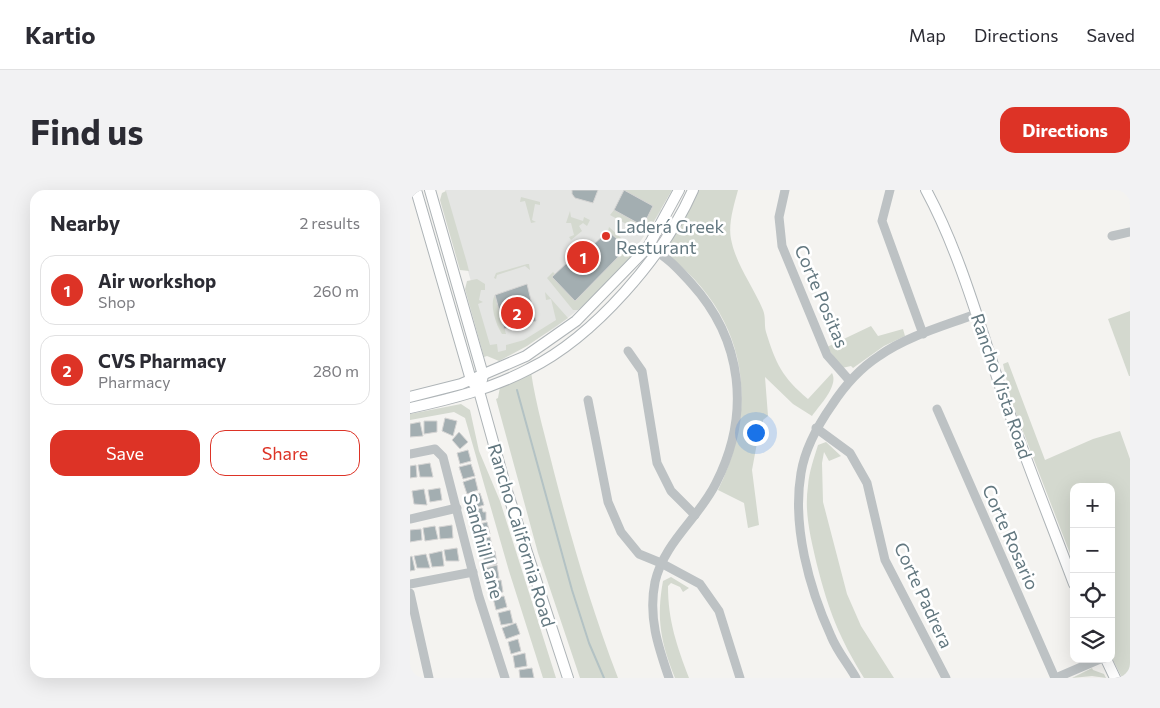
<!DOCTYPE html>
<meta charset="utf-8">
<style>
body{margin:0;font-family:Commissioner,sans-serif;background:#f2f2f3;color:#2b2b33}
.controls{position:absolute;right:15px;bottom:15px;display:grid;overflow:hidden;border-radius:10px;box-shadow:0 5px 20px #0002}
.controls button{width:45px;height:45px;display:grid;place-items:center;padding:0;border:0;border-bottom:1px solid #e1e1e2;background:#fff;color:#2b2b33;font:25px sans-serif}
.you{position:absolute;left:345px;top:242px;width:18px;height:18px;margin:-12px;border:4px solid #fff;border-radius:50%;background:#1a73e8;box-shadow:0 0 0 8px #1a73e833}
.badge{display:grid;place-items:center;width:32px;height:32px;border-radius:50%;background:#dd3326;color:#fff;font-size:16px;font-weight:700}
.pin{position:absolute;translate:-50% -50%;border:2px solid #fff;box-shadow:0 1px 5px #0006}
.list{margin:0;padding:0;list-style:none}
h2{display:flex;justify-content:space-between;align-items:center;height:65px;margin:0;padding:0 20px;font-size:21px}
h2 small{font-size:16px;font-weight:400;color:#7c7c81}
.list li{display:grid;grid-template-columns:32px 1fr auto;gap:15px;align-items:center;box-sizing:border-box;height:70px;margin:0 10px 10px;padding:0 10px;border:1px solid #e1e1e2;border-radius:15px}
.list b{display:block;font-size:19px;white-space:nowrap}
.list p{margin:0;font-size:16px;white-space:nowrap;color:#7c7c81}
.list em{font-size:16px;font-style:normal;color:#7c7c81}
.actions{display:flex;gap:10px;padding:15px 20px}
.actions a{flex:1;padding:11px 0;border:1px solid #dd3326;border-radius:15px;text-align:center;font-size:18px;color:#dd3326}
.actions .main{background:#dd3326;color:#fff}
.icon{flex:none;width:28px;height:28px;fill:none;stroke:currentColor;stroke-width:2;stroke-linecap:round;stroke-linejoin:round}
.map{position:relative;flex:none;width:720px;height:488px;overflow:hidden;border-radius:15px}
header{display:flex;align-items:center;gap:30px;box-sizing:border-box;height:70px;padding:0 25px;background:#fff;border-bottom:1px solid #e1e1e2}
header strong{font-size:24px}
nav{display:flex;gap:28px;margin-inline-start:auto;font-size:18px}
.intro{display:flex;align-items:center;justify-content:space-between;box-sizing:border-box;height:120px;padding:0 30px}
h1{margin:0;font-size:35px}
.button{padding:12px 22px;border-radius:15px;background:#dd3326;color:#fff;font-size:18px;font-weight:700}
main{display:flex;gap:30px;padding:0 30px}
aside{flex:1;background:#fff;border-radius:15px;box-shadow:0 5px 20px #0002}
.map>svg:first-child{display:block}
</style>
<header>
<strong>Kartio</strong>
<nav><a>Map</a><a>Directions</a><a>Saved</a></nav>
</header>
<div class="intro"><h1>Find us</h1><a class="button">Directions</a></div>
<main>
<aside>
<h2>Nearby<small>2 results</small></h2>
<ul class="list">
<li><span class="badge">1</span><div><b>Air workshop</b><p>Shop</p></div><em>260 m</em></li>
<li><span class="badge">2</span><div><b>CVS Pharmacy</b><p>Pharmacy</p></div><em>280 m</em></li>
</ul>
<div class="actions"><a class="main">Save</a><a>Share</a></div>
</aside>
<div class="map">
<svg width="720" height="488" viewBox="0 0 720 488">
<rect width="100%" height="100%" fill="#f4f3f0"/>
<polygon fill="#e4e5e3" points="35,0 214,0 252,20 221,65 179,111 145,138 89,171 81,162"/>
<g fill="#d4d9cf">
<polygon points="214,0 262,0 236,45 200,25 204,20 233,36 243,16"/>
<path d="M287,0h41c-4,15 -10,34 -7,49 5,26 22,47 32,71 3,7 1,15 3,22 10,32 16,45 42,67l24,-26c7,13 -13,33 -20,43l-19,-12 -28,-27 3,39 -5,4 -1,21 -5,2 -5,27 7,55 -11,3 -4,-25 -26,-13c42,-86 29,-172 -48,-233v-12l-2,-2z"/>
<polygon points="36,1 57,73 59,81 50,80 30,10 32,3"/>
<polygon points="111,7 130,12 130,15 125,14 122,30 126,32 121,33 115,11 110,12"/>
<polygon points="160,21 161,27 173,31 174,27 180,30 177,36 173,33 169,36 172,41 161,50 159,47 164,45 161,33 156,33"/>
<path d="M199,37l22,20 2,5c-10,20 -38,44 -55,58h-5l-26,-32 6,-6 2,2 -3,3 23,24 52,-53 -19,-17z"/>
<polygon points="117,74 119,74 120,80 115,76 87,85 86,89 84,88 86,83"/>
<polygon points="67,89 75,94 75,100 71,100 69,110 73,112 68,114 80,155 87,154 88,162 96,160 96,155 114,150 146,130 141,109 136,110 135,102 158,128 117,156 89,171 77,166 74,167 55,99 57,91"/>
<path d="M85,105l11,39h-4c-6,-9 -13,-30 -7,-39z"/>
<polygon points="720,121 720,186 719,186 698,129"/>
<polygon points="461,136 468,146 493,139 495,146 474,156 443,178 441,176 432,178 417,157"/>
<polygon points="598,172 635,270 683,249 710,241 720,269 720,488 712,488 701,466 701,297 664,297 664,374 601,210 593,174"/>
<path d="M121,182c5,34 15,67 23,100 18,70 38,138 64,206h-38l-42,-125 -42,-154 2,-1 2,-11z"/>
<polygon points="51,214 60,220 69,261 90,311 146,488 133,488 99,381 55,228 44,222 0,230 0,224"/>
<path d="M416,252l15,14 -12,5 -5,-9 -2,11 1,39 24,92 14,32 33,52h-30c-25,-41 -35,-66 -47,-113 -6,-26 -13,-52 -9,-79 1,-14 6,-28 10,-41z"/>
<path d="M261,387l18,11 -6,4 -3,-5 -9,-4 -3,3c0,35 9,60 21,92h-14c-14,-35 -19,-59 -12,-97z"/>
<polygon points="682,478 683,480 694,484 696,488 682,486 662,488"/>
</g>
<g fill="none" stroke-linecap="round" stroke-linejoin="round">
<polyline stroke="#b3c2c4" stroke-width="2" points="107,200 162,400 179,453 194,488"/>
</g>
<g fill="#a3aeb1" stroke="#d5d4d3">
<polygon points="162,0 188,0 183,13 165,8 162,4"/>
<polygon points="214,0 243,16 233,36 204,20"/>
<polygon points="198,41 217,58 165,111 142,87 161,69 165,72"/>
<polygon points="117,94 126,131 94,139 85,105"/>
<polygon points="35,228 47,231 43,246 32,241"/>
<polygon points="14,231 27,231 27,242 14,244"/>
<polygon points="10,232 13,246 0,247 0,234"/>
<polygon points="49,242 58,252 50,259 42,250"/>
<polygon points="58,260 61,271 50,274 47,263"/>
<polygon points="20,273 23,287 10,287 8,275"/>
<polygon points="61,274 65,286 53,289 49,277"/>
<polygon points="6,275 7,287 0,288 0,276"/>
<polygon points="65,288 68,300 57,304 53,292"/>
<polygon points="30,298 32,310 20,312 18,300"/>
<polygon points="14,299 17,315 4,314 2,301"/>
<polygon points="70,303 74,315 61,319 57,307"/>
<polygon points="72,318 73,322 76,322 76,330 64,332 62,320"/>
<polygon points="77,332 80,344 69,347 66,335"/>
<polygon points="42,335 43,348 30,349 29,337"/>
<polygon points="25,336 28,349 15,351 13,338"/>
<polygon points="11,339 12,350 0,352 0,340"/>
<polygon points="80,347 83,359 72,361 70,349"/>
<polygon points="47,358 49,371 36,371 34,360"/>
<polygon points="32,361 34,376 22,377 19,364"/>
<polygon points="85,361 87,374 75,376 73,363"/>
<polygon points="16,364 20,378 7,378 4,366"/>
<polygon points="2,366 5,380 0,381 0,367"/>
<polygon points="87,375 89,388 78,390 75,378"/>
<polygon points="91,390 93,402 80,404 79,392"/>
<polygon points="94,406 97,417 86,420 83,408"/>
<polygon points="100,420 103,433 91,435 88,423"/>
<polygon points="106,433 110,444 96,449 92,438"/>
<polygon points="108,449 111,461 101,464 98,452"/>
<polygon points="115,463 117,476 105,478 103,466"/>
<polygon points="122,478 124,488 110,488 109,480"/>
</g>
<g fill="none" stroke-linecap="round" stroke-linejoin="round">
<g stroke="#aeb4b7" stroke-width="12">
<g id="major">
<polyline points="6,0 57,176 61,190 69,201 96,298 158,488"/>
<polyline points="20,0 73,185 72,190"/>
<path d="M516,0c34,63 53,134 76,202 22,64 48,128 72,192"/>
<polyline points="0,207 51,194 116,166 166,131 238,57 269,0"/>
<path d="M0,218c41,-9 81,-19 119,-39 65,-32 135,-113 164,-179"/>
<polyline points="696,469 705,488"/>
</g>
</g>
<g stroke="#bdc2c4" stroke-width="9">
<polyline points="375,0 369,27 372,56 417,165 439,190"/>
<polyline points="480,0 472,31 513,144"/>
<polyline points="702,46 720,42"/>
<path d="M241,59c16,7 29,22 40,34 52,57 60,131 25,200 -17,35 -52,59 -61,99 -7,35 3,64 14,96"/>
<polyline points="218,161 232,181 247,273 261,301 285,325"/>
<polyline points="178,210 198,312 211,342 229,364 251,373 290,394 309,421 330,488"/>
<polyline points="527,219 645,488"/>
<polyline points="406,238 440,263 457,293 475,370 536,488"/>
<polyline points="0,264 25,259 33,267 69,407 95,488"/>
<polyline points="0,329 47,318"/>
<polyline points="0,394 63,382"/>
<polyline points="0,403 19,488"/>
<path d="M446,488c-8,-14 -19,-27 -25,-42 -22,-48 -39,-110 -30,-163 4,-25 17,-48 31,-68 13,-20 27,-36 47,-49 28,-20 65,-30 97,-42"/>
<polyline points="646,488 690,469"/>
</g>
<use href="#major" stroke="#fff" stroke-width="10"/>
</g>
<circle fill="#dd3326" stroke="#fff" stroke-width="2" cx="196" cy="46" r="5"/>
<g text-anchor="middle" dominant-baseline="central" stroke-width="5" stroke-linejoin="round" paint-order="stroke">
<g font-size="18" fill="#637880" stroke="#fff" text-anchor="start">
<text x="206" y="36">Laderá Greek<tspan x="206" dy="21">Resturant</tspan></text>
</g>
<g font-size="18" fill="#637880" stroke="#fff">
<text transform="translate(412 106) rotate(67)">Corte Positas</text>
<text transform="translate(592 196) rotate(71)">Rancho Vista Road</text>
<text transform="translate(112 345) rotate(73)">Rancho California Road</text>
<text transform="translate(601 347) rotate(66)">Corte Rosario</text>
<text transform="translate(74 356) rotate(75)">Sandhill Lane</text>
<text transform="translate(514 405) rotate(65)">Corte Padrera</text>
</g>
</g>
</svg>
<div class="controls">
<button>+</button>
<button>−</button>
<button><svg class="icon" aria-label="locate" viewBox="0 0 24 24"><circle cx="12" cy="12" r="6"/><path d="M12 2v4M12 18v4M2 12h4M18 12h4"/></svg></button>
<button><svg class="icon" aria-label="layers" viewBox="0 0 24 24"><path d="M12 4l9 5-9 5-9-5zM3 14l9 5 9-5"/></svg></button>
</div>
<div class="you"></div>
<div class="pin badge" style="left:173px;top:67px">1</div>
<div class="pin badge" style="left:107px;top:123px">2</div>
</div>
</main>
